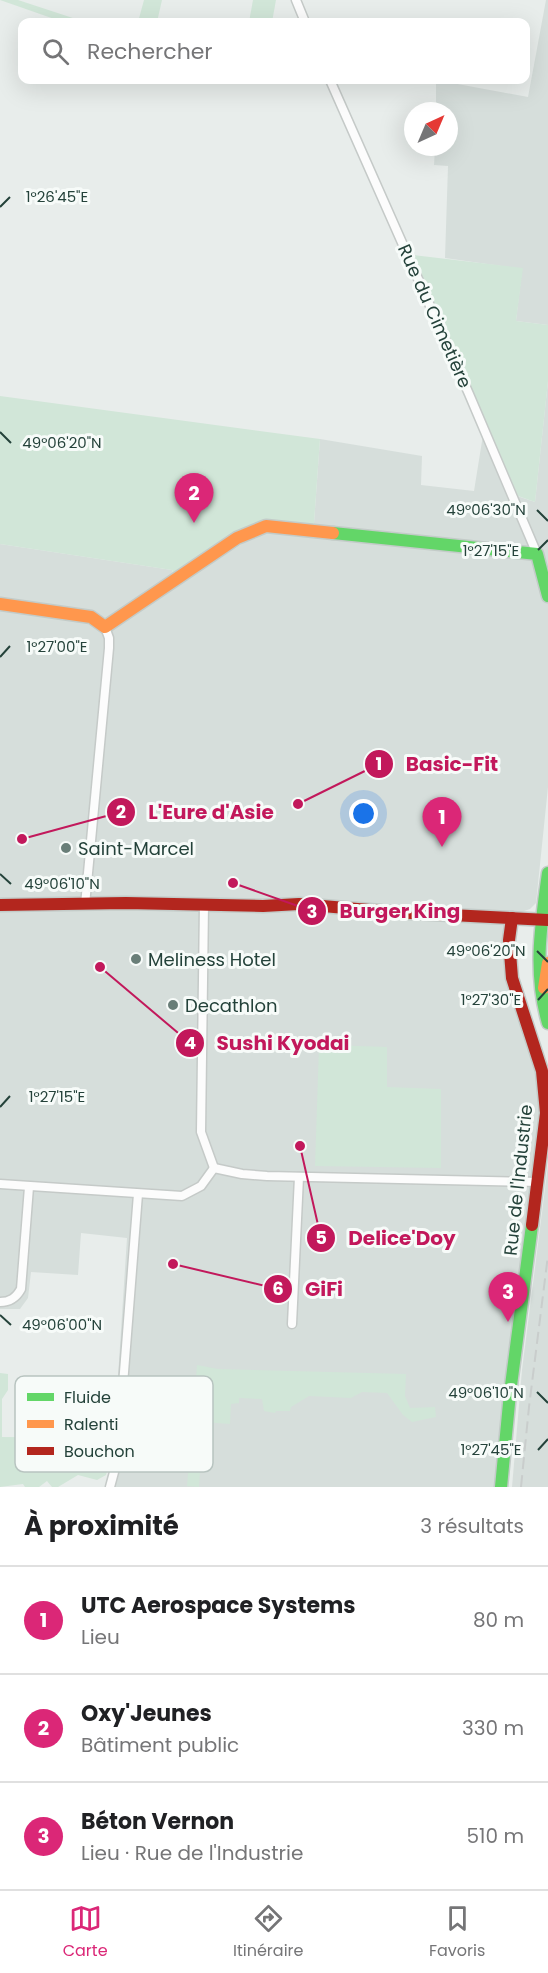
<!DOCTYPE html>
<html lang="fr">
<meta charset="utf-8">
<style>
body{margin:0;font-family:Poppins,sans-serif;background:#f6f6f6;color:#202124}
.compass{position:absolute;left:404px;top:102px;width:54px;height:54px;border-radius:50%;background:#fff;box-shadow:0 6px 24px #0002;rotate:44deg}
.you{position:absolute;left:364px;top:814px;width:21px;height:21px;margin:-15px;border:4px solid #fff;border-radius:50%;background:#1a73e8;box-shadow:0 0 0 9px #1a73e833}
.badge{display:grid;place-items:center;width:39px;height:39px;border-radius:50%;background:#db2777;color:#fff;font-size:20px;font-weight:700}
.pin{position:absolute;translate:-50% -50px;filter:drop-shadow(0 2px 3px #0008)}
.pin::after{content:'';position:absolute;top:32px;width:21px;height:18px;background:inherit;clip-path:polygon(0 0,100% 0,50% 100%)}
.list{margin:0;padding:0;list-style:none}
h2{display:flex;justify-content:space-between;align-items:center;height:78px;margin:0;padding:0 24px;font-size:26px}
h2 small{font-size:20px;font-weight:400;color:#757577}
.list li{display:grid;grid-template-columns:39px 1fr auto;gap:18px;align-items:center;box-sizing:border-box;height:108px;padding:0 24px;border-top:2px solid #e0e0e0}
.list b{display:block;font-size:22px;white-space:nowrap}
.list p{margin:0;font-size:20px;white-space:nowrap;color:#757577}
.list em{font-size:20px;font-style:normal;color:#757577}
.icon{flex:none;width:33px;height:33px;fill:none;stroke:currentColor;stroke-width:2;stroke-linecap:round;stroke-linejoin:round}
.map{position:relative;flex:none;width:548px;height:1487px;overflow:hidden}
.search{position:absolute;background:#fff;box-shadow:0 6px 24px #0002;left:18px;right:18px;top:18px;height:66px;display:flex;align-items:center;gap:15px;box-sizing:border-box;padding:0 21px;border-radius:12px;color:#757577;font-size:22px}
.sheet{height:402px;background:#fff}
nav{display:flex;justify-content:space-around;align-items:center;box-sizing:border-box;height:84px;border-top:2px solid #e0e0e0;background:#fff;font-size:16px;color:#757577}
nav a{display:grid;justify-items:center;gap:3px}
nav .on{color:#db2777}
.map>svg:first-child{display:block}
</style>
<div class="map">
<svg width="548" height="1487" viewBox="0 0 548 1487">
<rect width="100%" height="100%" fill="#e8edeb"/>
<g fill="#d6dedb">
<polygon points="546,0 548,0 548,325 516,321 522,269 445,258 448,166 434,165 435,147 449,147 449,111 436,111 436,80 528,97"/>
<polygon points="548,381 548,787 536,903 530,909 521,912 508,912 503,929 504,971 519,1017 536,1061 540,1100 530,1198 506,1371 495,1487 115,1487 124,1456 125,1438 114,1438 127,1238 81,1233 78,1275 31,1272 28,1298 20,1309 0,1309 0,544 172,570 178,585 245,542 267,533 285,533 308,536 314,523 320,439 422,456 421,485 474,491 483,435 517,496 535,502"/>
<polygon points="548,1165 548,1487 512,1487 522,1370"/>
</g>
<g fill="#d1e6d8">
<polygon points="0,0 18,0 85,22 63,22"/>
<polygon points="144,0 162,0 157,22 138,22"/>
<polygon points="253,0 276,0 272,22 249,22"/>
<polygon points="413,255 523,268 516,321 548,325 548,381 535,502 518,496"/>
<polygon points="0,396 320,439 314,523 312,526 278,521 256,524 174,574 172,570 0,544"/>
<polygon points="329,1045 387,1047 387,1087 441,1089 441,1168 315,1166 319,1046"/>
<polygon points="197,1365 218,1369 406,1374 405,1396 410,1408 435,1407 436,1417 412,1422 403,1415 387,1393 362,1392 351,1398 309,1396 291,1407 290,1411 276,1411 275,1413 264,1411 262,1399 239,1398 239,1403 231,1404 230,1424 203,1422 199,1487 187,1486"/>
<polygon points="0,1373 8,1374 8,1390 2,1399 2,1437 116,1438 112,1469 108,1468 106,1475 97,1480 78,1475 58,1487 52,1487 47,1481 39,1487 25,1487 23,1484 0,1487"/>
</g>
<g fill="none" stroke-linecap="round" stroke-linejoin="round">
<g stroke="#c5cac8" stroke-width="11">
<g id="street">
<polyline points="296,0 305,22"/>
<polyline points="330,80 469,394 537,554"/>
<polyline points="204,904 201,1132 214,1168"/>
<polyline points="85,905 109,648 109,638 105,627"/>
<polyline points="214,1168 242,1174 267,1176 537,1182"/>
<polyline points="0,1184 182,1196 201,1186 214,1168"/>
<path d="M0,1302c10,0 16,-4 21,-13l8,-102"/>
<polyline points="292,1324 299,1177"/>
<polyline points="110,1487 117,1461 138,1194"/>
</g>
</g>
<g stroke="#c3cbc8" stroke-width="15">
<g id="fast">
<polyline points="333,533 537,554 548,596"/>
<path d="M548,873c-7,51 -15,99 0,150"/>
<polyline points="501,1487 510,1393 532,1225"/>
</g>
</g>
<g stroke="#c3cbc8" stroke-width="15">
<g id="slow">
<polyline points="0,604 91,617 105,627 237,538 266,526 333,533"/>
<polyline points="544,988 548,963"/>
</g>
</g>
<g stroke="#c3cbc8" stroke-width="15">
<g id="jam">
<polyline points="0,905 126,903 263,906 299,904 381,911"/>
<polyline points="372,911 548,920"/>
<polyline points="512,918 509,940 512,978 542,1071 546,1113 532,1225"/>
</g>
</g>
<use href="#street" stroke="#fcfcfc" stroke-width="8"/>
<use href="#fast" stroke="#63d668" stroke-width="12"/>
<use href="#slow" stroke="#ff974d" stroke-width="12"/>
<use href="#jam" stroke="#b3261e" stroke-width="12"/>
<polyline stroke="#c9cdcc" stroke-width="2" stroke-dasharray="12 6" stroke-linecap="butt" points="521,1487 529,1407 548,1255"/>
</g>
<path fill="none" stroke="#24423a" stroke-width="2" d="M0,207l10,-10M0,432l11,11M537,510l11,11M538,550l10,-10M0,657l10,-11M0,874l11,10M537,951l11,11M538,1000l10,-11M0,1107l10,-11M0,1315l11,10M537,1392l11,11M538,1450l10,-11"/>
<g fill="#697e78" stroke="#f7fbf9" stroke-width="2">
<circle cx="66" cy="848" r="6"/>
<circle cx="136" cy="959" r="6"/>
<circle cx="173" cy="1005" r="6"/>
</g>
<g text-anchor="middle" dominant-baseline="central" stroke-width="6" stroke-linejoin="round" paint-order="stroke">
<g font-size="18" fill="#24423a" stroke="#f7fbf9">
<text transform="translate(435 316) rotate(66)">Rue du Cimetière</text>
<text transform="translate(518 1180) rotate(-84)">Rue de l'Industrie</text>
</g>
<g font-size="18" fill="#24423a" stroke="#f7fbf9" text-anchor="start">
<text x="78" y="848">Saint-Marcel</text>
<text x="148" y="959">Meliness Hotel</text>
<text x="185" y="1005">Decathlon</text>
</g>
</g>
<rect x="15" y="1376" width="198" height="96" rx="9" fill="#f7fbf9" stroke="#b8c4c0" stroke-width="1.5"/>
<rect x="27" y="1393" width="27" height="8" fill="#63d668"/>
<rect x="27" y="1420" width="27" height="8" fill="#ff974d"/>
<rect x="27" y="1447" width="27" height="8" fill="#b3261e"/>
<g font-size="16" fill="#24423a">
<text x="64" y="1403">Fluide</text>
<text x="64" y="1430">Ralenti</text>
<text x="64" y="1457">Bouchon</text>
</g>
<g font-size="15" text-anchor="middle" fill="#24423a" stroke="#f7fbf9" stroke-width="6" stroke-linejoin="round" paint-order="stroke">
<text x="57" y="202">1°26'45"E</text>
<text x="62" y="448">49°06'20"N</text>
<text x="486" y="515">49°06'30"N</text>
<text x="491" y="556">1°27'15"E</text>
<text x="57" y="652">1°27'00"E</text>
<text x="62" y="889">49°06'10"N</text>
<text x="486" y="956">49°06'20"N</text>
<text x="491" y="1005">1°27'30"E</text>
<text x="57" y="1102">1°27'15"E</text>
<text x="62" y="1330">49°06'00"N</text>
<text x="486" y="1398">49°06'10"N</text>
<text x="491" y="1455">1°27'45"E</text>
</g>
<path fill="none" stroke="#c2185b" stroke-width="2" d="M298 804L379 764M22 839L121 812M233 883L312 911M100 967L190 1043M300 1146L321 1238M173 1264L278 1289"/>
<g fill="#c2185b" stroke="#f7fbf9" stroke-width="2">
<circle cx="298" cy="804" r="6"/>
<circle cx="22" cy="839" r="6"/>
<circle cx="233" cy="883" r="6"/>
<circle cx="100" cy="967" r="6"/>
<circle cx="300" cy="1146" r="6"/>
<circle cx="173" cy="1264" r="6"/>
<circle cx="379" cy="764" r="15"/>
<circle cx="121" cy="812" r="15"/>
<circle cx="312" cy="911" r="15"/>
<circle cx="190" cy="1043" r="15"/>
<circle cx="321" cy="1238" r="15"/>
<circle cx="278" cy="1289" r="15"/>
</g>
<g font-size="18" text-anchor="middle" font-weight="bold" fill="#fff">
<text x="379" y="770">1</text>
<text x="121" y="818">2</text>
<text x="312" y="918">3</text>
<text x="190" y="1049">4</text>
<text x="321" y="1244">5</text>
<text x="278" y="1295">6</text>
</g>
<g font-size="20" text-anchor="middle" font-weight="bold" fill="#c2185b" stroke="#f7fbf9" stroke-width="6" stroke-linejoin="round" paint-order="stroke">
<text x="452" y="771">Basic-Fit</text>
<text x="211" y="819">L'Eure d'Asie</text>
<text x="400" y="918">Burger King</text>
<text x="283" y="1050">Sushi Kyodai</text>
<text x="402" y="1245">Delice'Doy</text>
<text x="324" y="1296">GiFi</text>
</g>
</svg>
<svg class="compass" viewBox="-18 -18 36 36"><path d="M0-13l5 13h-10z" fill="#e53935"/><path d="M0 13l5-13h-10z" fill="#757577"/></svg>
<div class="you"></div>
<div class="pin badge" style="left:442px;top:847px">1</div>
<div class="pin badge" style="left:194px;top:523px">2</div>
<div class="pin badge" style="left:508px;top:1322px">3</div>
<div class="search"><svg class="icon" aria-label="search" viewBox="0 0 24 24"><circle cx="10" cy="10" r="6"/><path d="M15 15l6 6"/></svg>Rechercher</div>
</div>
<section class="sheet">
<h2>À proximité<small>3 résultats</small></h2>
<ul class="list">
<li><span class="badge">1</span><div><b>UTC Aerospace Systems</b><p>Lieu</p></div><em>80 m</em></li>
<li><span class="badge">2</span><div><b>Oxy'Jeunes</b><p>Bâtiment public</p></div><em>330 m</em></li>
<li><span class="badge">3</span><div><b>Béton Vernon</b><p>Lieu · Rue de l'Industrie</p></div><em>510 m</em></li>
</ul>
</section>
<nav>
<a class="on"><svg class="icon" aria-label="map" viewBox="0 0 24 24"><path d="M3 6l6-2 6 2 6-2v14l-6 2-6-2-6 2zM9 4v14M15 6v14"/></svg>Carte</a>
<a><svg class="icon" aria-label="directions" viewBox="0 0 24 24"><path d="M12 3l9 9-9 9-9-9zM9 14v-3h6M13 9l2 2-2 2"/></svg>Itinéraire</a>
<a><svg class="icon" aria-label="saved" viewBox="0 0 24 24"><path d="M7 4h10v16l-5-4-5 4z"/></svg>Favoris</a>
</nav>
